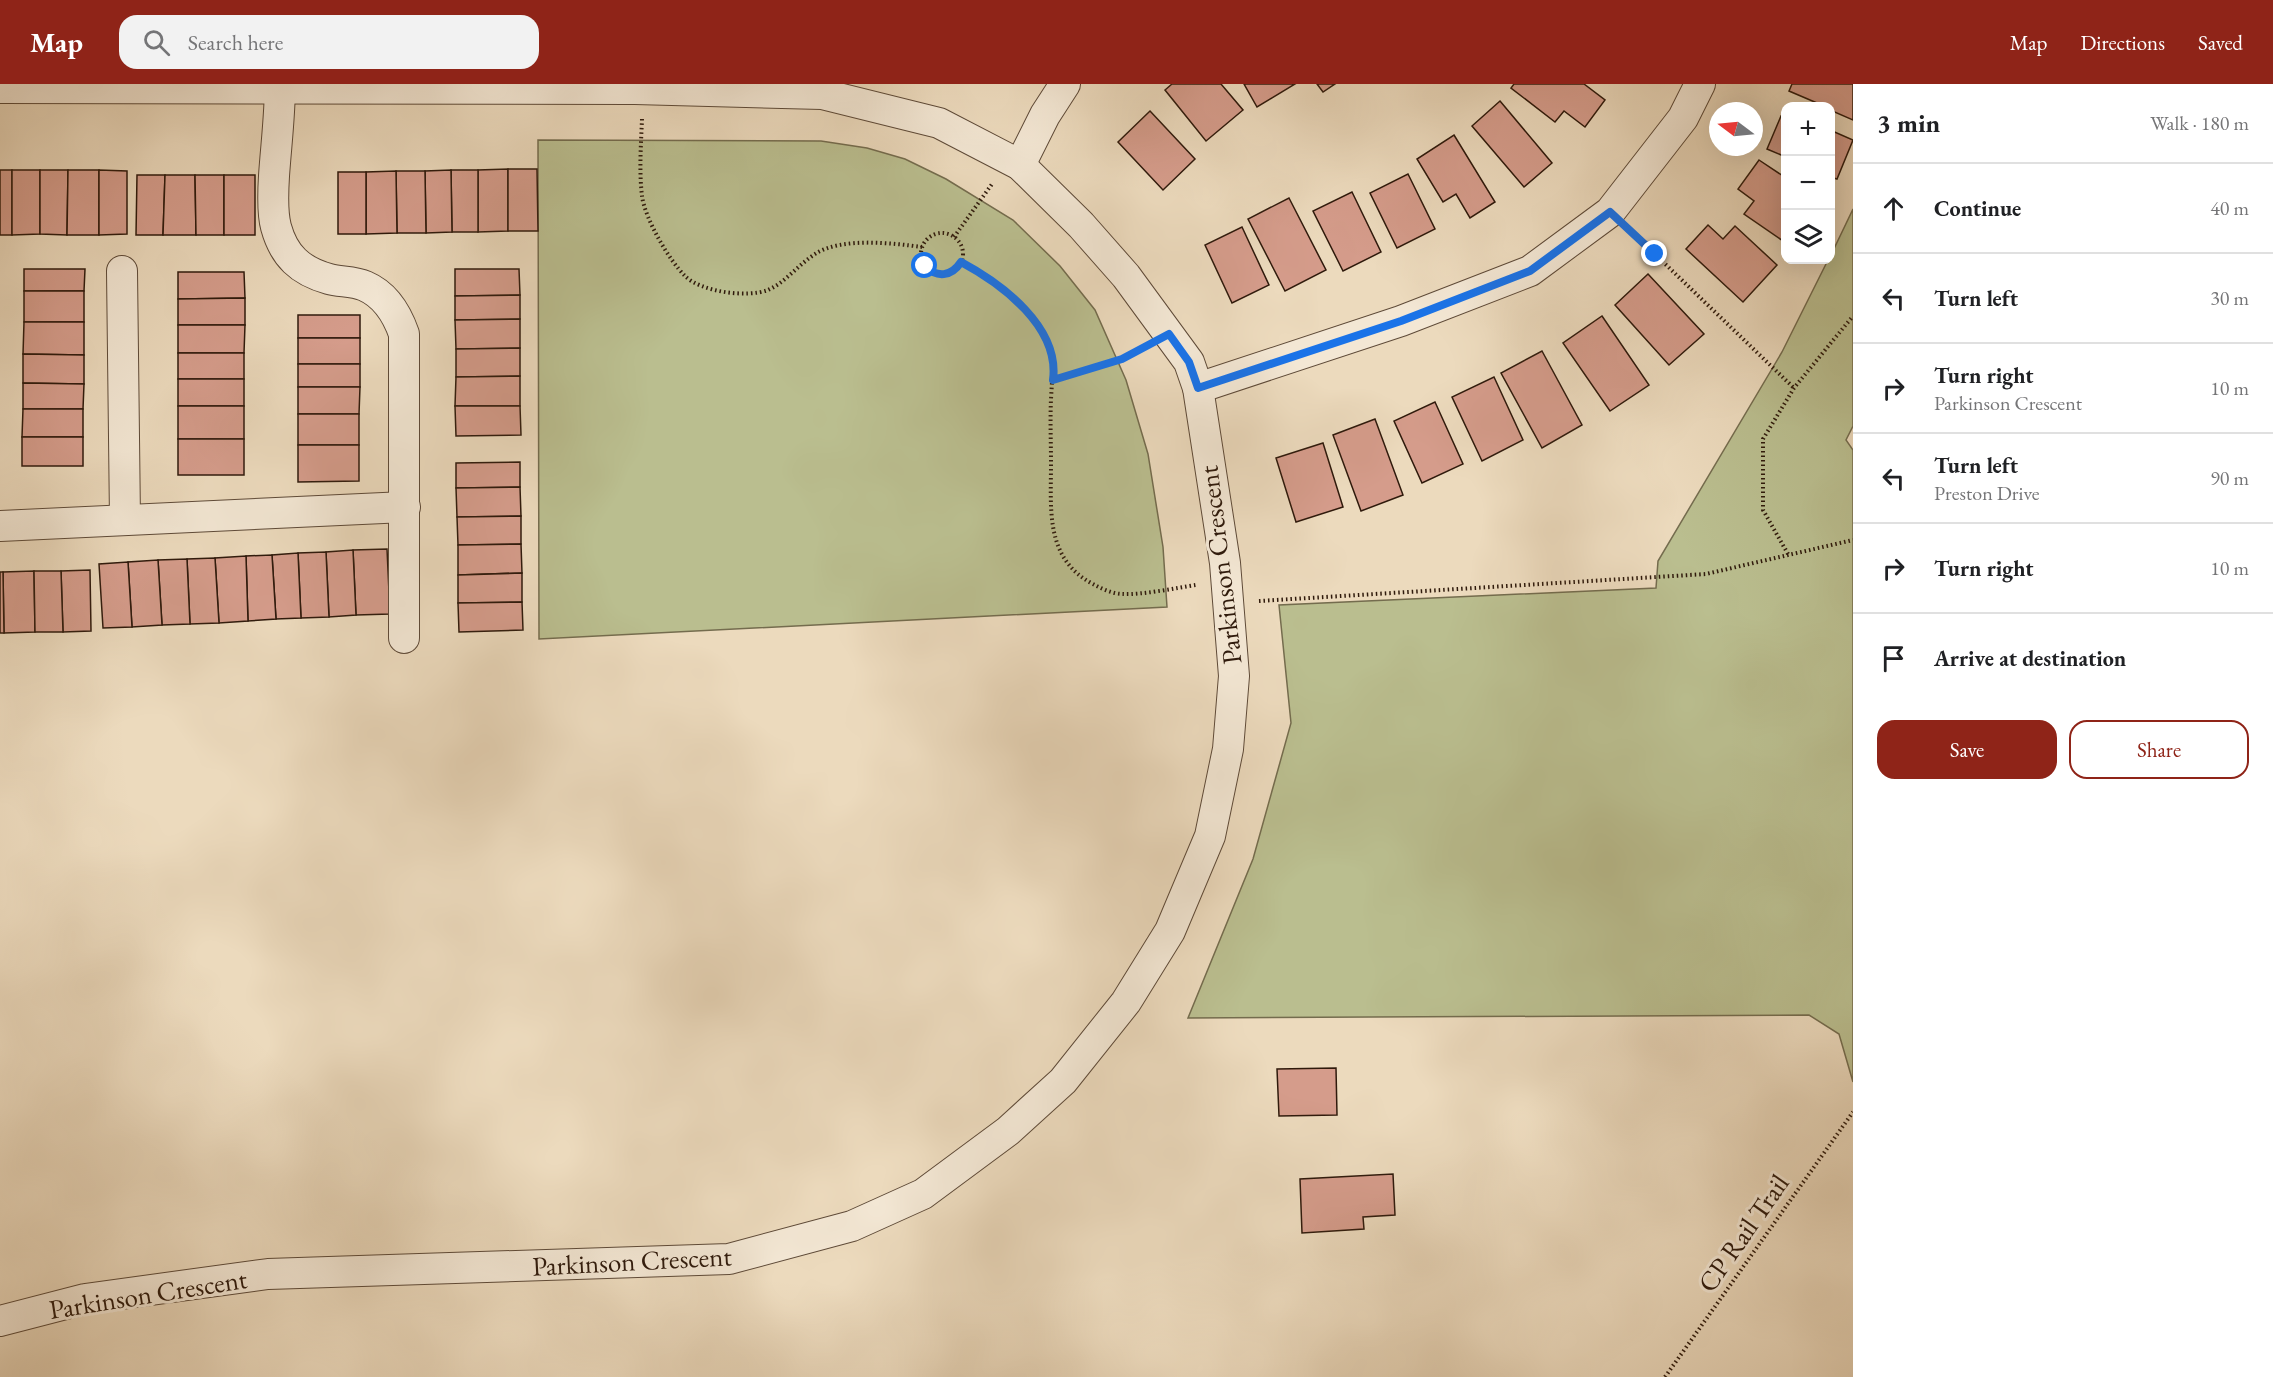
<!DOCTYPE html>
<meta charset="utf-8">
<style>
body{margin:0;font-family:"EB Garamond",serif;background:#f2f2f2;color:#202124}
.controls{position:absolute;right:18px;top:18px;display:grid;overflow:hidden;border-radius:12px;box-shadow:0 6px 24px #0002}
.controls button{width:54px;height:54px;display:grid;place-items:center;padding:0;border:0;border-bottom:2px solid #e0e0e0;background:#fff;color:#202124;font:30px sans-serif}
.compass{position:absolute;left:1709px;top:18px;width:54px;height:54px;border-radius:50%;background:#fff;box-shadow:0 6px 24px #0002;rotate:286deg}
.stop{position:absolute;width:18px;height:18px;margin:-14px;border:4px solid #1a73e8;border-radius:50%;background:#fff}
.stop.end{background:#1a73e8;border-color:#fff;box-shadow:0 2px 6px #0008}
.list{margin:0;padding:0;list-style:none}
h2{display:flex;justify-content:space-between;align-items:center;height:78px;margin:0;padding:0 24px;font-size:26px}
h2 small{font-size:20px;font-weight:400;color:#757577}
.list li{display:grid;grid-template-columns:39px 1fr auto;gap:18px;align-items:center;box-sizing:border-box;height:90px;padding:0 24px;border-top:2px solid #e0e0e0}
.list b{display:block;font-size:22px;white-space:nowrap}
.list p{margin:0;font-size:20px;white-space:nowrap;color:#757577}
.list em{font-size:20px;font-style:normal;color:#757577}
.actions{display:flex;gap:12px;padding:18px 24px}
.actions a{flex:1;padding:14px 0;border:2px solid #8f2418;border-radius:18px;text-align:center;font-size:21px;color:#8f2418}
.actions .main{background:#8f2418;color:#fff}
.icon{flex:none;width:33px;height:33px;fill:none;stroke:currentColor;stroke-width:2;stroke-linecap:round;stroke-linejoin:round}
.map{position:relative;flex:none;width:1853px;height:1293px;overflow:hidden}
header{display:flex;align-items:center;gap:36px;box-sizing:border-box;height:84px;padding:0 30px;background:#8f2418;color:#fff}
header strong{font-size:28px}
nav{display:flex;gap:33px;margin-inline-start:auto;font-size:21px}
.search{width:420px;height:54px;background:#f2f2f2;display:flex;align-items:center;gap:15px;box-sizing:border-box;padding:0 21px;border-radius:18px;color:#757577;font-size:22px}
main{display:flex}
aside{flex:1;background:#fff}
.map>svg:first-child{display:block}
</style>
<header>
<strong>Map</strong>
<div class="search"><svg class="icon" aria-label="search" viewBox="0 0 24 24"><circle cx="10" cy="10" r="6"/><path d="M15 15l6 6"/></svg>Search here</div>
<nav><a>Map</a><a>Directions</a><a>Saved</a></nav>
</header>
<main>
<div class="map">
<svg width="1853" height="1293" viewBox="0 0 1853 1293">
<rect width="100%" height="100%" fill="#ecdabd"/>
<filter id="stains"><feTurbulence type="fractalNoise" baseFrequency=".00333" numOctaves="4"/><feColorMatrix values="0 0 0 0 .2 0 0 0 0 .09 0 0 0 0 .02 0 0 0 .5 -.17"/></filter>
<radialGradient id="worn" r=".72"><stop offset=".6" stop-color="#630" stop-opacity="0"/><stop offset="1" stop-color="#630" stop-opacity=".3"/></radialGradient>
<g fill="#babe8f" stroke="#746c4e" stroke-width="1.5">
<polygon points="538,56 821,57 867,64 905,75 946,95 1013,136 1060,182 1095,226 1126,296 1148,370 1163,463 1167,523 539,555"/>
<polygon points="1853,125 1853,342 1846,356 1853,366 1853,998 1839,950 1809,931 1188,934 1253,775 1291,639 1279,521 1656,504 1658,477 1782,268 1828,176 1830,176 1831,171"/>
</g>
<g fill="#d59c8b" stroke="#2f1a0c" stroke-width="1.5">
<polygon points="1172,0 1221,0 1243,26 1206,57 1165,6"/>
<polygon points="1244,0 1295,0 1257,23"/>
<polygon points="1317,0 1335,0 1323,8"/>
<polygon points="1514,0 1584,0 1605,16 1585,43 1564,27 1555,38 1511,4"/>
<polygon points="1792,0 1853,0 1853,36 1830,26 1830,22 1824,22 1789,7"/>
<polygon points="1500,17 1552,79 1524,103 1472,42"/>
<polygon points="1150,27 1195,75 1163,106 1118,58"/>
<polygon points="1781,32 1786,34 1786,73 1767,65"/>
<polygon points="1830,46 1853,56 1837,95 1830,93"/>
<polygon points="1454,51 1495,118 1470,134 1456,110 1443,118 1417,75"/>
<polygon points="1759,76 1786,94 1786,159 1744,130 1754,117 1738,105"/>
<polygon points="508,85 508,147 478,148 478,86"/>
<polygon points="508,85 537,85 538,147 508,147"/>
<rect x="0" y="86" width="12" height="65"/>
<polygon points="12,86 40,86 40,150 12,151"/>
<polygon points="40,86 68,86 67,151 40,150"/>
<polygon points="68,86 99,86 99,151 67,151"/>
<polygon points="99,86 127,87 127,150 99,151"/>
<polygon points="451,86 478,86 478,148 452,148"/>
<polygon points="451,86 452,148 426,149 425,87"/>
<polygon points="396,87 425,87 426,149 397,149"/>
<polygon points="396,87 397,149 366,150 366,88"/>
<rect x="338" y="88" width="28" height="62"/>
<polygon points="1408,90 1435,145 1397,164 1370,109"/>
<polygon points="137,91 165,91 163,151 136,151"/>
<polygon points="165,91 195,91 196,151 163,151"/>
<polygon points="195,91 224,91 224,151 196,151"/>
<rect x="224" y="91" width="31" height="60"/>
<polygon points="1352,108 1381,168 1343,187 1313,127"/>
<polygon points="1289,114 1326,186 1285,207 1248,135"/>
<polygon points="1708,141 1723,155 1735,142 1777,181 1743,218 1686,165"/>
<polygon points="1242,143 1269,201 1232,219 1205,161"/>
<polygon points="24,185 85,185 84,207 24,207"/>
<polygon points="455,185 519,185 520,211 455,212"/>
<polygon points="178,188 244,188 245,214 178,215"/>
<polygon points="1648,190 1704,250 1669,281 1615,221"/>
<rect x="24" y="207" width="60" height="31"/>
<polygon points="520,211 520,235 455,236 455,212"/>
<polygon points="245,214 245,241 178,241 178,215"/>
<rect x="298" y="231" width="62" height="23"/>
<polygon points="1602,232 1649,301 1610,327 1563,259"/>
<polygon points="520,235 520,264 456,265 455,236"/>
<polygon points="24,238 84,238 84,271 23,270"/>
<polygon points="178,241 245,241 244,269 178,269"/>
<rect x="298" y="254" width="62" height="26"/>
<polygon points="520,264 520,292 456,293 456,265"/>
<polygon points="1542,267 1582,341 1542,364 1501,289"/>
<rect x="178" y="269" width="66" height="26"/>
<polygon points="23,270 84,271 84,300 23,299"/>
<rect x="298" y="280" width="62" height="23"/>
<polygon points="520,292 520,322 455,322 456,293"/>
<polygon points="1494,293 1523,356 1482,377 1452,313"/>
<rect x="178" y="295" width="66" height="27"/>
<polygon points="23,299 84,300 83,325 23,325"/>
<polygon points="298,303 360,303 359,330 298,330"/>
<polygon points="1435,318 1463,380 1422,399 1394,337"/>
<rect x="178" y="322" width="66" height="33"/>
<polygon points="455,322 520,322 521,351 456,352"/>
<polygon points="23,325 83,325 83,353 22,353"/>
<rect x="298" y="330" width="61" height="31"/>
<polygon points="1375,335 1403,411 1361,427 1333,351"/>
<rect x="22" y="353" width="61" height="29"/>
<rect x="178" y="355" width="66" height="36"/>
<polygon points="1323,359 1343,423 1296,438 1276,374"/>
<polygon points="298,361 359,361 359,397 298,398"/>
<polygon points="520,378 520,403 456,404 456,379"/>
<polygon points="520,403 521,432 457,433 456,404"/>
<polygon points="521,432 521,460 458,461 457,433"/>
<polygon points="521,460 522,489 458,491 458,461"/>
<polygon points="387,465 390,530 356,531 353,466"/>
<polygon points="353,466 356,531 329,533 326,468"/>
<polygon points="326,468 329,533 301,534 298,469"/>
<polygon points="298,469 301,534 276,535 272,471"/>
<polygon points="272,471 276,535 248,537 246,472"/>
<polygon points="246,472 248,537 219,539 215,474"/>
<polygon points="215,474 219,539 190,540 187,475"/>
<polygon points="187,475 190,540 162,541 158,476"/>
<polygon points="158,476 162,541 132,543 128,478"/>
<polygon points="128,478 132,543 103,544 99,480"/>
<polygon points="90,486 91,547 63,548 61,487"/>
<polygon points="34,487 35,548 4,549 3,488"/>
<polygon points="34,487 61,487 63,548 35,548"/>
<polygon points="0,488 3,488 4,549 0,549"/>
<polygon points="522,489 522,518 458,519 458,491"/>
<polygon points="522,518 523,546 459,548 458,519"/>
<polygon points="1336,984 1337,1031 1279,1032 1277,985"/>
<polygon points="1393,1090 1395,1131 1363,1133 1364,1145 1302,1149 1300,1095"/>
</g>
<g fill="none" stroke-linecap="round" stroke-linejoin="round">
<g stroke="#5e4a38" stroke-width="32">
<g id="street">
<path d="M280,0c0,31 -4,62 -6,92 -1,16 -2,36 2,51 8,29 24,44 53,52 11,3 25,2 36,7 21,9 32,28 39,48v304"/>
<polyline points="0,4 635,5 822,10 939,39 1020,81 1081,141 1126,192 1189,278 1198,304 1225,479 1234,592 1228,665 1210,752 1170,847 1126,918 1063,997 1008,1047 923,1110 852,1142 729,1175 268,1190 85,1215 0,1237"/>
<polyline points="1020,81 1045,31 1065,0"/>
<polyline points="122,187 125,436"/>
<polyline points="1198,304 1401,237 1530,187 1610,128 1683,34 1700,0"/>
<polyline points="0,442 405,423"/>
</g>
</g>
<g stroke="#2f1a0c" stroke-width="4" stroke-dasharray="1.5 3" stroke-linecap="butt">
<path d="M642,35c-1,25 -3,52 0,77 3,23 27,64 43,80 16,16 62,22 83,14 18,-8 30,-25 47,-36 26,-17 77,-11 107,-7"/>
<polyline points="1633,149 1794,304"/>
<circle cx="942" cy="170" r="21"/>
<polyline points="954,153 992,100"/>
<path d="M961,178c28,15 79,51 88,83 5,19 3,35 2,54 -1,22 0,43 0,64 0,47 -6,96 42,121 9,5 20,10 30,10 19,1 53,-6 73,-9"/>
<polyline points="1053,296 1121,275 1140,265"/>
<polyline points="1788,470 1763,426 1763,355 1794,304 1853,232"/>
<polyline points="1259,517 1706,490 1853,456"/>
<polyline points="1665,1293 1853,1028"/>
</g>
<use href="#street" stroke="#f3e7d4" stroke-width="30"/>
</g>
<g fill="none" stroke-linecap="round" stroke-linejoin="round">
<path stroke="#1a73e8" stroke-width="8" d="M925,182c12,12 26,11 36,-4 41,22 99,65 92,118l69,-21 47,-25 20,28 9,26 203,-67 129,-50 80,-59 45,42"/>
</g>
<g text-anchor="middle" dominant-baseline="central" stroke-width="6" stroke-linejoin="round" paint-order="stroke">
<g font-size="27" fill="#2f1a0c" stroke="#f3e7d4">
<text transform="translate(1220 481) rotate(-97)">Parkinson Crescent</text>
<text transform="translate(1743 1149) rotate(-55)">CP Rail Trail</text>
<text transform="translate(632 1177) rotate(-3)">Parkinson Crescent</text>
<text transform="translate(148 1210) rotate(-9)">Parkinson Crescent</text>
</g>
</g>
<rect width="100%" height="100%" filter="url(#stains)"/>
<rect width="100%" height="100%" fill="url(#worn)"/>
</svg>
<div class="controls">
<button>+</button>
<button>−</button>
<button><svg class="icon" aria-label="layers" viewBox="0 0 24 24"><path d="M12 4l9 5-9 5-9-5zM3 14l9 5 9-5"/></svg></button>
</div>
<svg class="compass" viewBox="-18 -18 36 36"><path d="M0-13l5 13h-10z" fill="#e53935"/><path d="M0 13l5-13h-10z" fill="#757577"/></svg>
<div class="stop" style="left:925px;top:182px"></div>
<div class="stop end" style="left:1655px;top:170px"></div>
</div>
<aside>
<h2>3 min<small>Walk · 180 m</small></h2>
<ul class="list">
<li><svg class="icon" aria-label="ahead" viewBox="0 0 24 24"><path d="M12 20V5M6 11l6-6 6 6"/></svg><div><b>Continue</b></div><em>40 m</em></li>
<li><svg class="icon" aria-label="left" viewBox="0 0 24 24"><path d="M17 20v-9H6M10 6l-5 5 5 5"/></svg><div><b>Turn left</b></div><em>30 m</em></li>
<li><svg class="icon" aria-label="right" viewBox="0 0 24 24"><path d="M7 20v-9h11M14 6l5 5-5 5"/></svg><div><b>Turn right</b><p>Parkinson Crescent</p></div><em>10 m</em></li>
<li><svg class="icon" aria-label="left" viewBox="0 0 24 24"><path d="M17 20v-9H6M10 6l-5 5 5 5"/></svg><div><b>Turn left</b><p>Preston Drive</p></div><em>90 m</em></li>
<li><svg class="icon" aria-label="right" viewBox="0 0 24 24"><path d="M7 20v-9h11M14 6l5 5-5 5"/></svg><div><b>Turn right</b></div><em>10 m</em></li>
<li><svg class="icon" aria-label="arrive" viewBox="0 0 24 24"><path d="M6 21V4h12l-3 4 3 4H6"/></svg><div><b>Arrive at destination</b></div></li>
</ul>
<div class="actions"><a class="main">Save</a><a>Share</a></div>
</aside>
</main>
